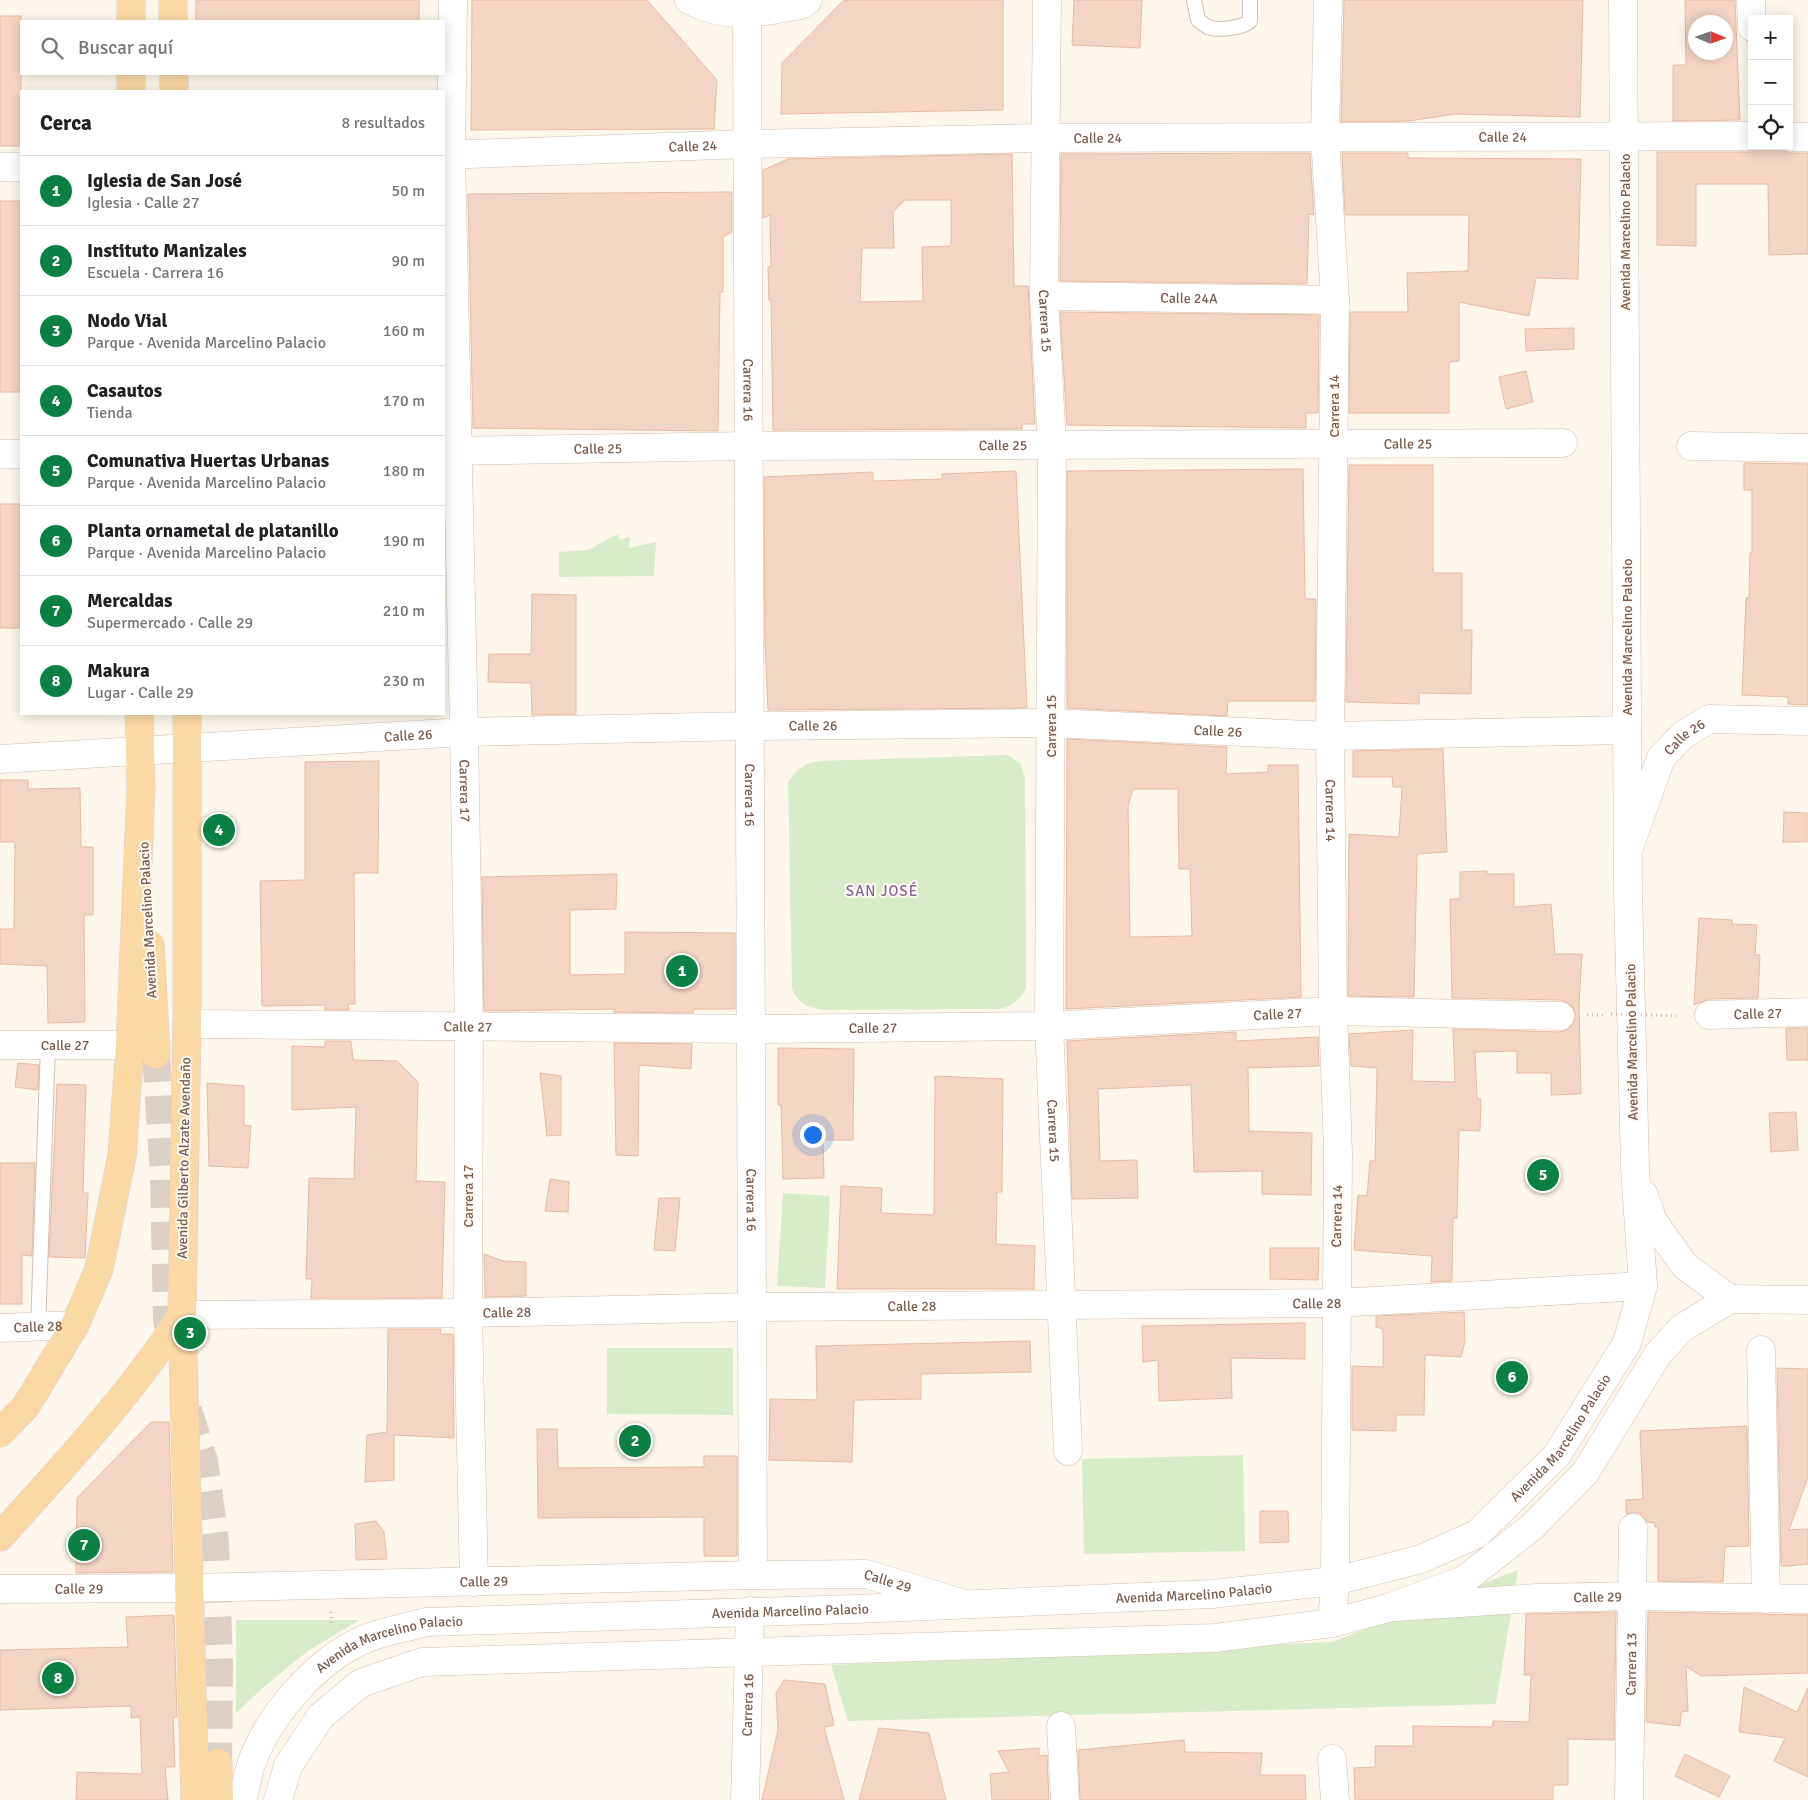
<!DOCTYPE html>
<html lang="es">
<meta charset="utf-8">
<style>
body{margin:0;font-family:Signika,sans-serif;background:#f2f2f2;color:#202124}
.controls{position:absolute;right:15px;top:15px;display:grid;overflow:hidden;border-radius:0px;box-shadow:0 2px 12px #0003}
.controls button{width:45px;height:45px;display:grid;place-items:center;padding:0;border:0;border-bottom:1px solid #e0e0e0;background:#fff;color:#202124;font:25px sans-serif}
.compass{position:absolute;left:1688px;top:15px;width:45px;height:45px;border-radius:50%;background:#fff;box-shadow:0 2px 12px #0003;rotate:92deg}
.you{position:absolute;left:812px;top:1134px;width:18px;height:18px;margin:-12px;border:4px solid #fff;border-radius:50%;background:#1a73e8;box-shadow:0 0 0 8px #1a73e833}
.badge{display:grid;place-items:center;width:32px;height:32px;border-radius:50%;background:#0b8043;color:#fff;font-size:16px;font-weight:700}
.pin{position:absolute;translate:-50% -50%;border:2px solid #fff;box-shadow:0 1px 5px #0006}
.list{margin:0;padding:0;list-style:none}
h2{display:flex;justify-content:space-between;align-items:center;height:65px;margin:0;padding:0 20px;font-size:21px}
h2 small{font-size:16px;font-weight:400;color:#757577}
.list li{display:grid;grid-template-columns:32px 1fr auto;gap:15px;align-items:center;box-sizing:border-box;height:70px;padding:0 20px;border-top:1px solid #e0e0e0}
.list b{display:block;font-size:19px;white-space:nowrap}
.list p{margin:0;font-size:16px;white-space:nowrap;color:#757577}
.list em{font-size:16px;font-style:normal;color:#757577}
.icon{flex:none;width:28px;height:28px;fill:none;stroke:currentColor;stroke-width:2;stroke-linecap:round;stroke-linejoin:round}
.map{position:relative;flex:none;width:1808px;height:1800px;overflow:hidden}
.search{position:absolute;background:#fff;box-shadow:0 2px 12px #0003;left:20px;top:20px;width:425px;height:55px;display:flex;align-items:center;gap:12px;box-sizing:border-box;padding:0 18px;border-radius:0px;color:#757577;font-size:19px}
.panel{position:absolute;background:#fff;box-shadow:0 2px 12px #0003;left:20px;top:90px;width:425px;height:625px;border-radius:0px}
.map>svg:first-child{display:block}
</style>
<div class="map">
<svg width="1808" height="1800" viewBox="0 0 1808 1800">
<rect width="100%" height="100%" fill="#fdf6ec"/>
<g fill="#d8ecc9">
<polygon points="618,534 620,540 630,537 629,548 656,542 654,576 559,577 559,552 588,550"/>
<path d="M1008,755l12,8 5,14 1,211c-6,13 -13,17 -26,21l-177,1c-17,-4 -24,-5 -31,-22l-4,-206c9,-14 16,-18 32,-21z"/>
<polygon points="783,1193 830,1196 825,1288 777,1286"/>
<polygon points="607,1348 733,1348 733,1415 607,1414"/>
<polygon points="1243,1455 1245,1551 1084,1554 1082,1459"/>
<polygon points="1518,1570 1496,1704 848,1721 831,1665 1332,1642"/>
<polygon points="236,1620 359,1620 308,1651 266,1685 236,1713"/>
</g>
<g fill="#f3d5c3" stroke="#e6bba3" fill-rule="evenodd">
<rect x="196" y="0" width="223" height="21"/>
<polygon points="472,0 647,0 717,80 714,129 471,130"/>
<polygon points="844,0 1003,0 1003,110 781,114 782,63"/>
<polygon points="1074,0 1142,0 1140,48 1072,45"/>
<polygon points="1344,0 1583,0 1580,117 1455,114 1409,121 1341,122"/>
<path d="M1685,0h50l5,120 -67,1v-56h13zM1696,22h30v30h-30z"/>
<rect x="0" y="16" width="21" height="130"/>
<polygon points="1763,146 1777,146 1789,153 1808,153 1808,254 1769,255 1768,184 1696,184 1696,246 1657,245 1657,152 1752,152"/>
<polygon points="1294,153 1310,153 1314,215 1309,214 1307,284 1060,281 1061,154"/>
<polygon points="1342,153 1408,153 1408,158 1581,159 1578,279 1536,278 1529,316 1459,302 1459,361 1449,362 1449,413 1349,413 1350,312 1408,312 1407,273 1468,271 1469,215 1345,215"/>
<path d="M1012,154l2,132h14l7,138h-13v5l-249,1 -2,-130h-2l-1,-33h3l-1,-52 -7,3v-48l25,-11zM905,200h46v46l-29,1 1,54 -63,1 2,-54h32l-1,-36z"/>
<polygon points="732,192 732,232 723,237 723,292 720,292 718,431 473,428 468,194"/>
<rect x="0" y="201" width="21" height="191"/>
<polygon points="1060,312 1319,315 1318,413 1306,413 1306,428 1067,425"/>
<polygon points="1574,328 1574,349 1526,351 1525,329"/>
<polygon points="1526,371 1533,402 1506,409 1499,377"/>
<polygon points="1744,463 1808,464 1808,705 1788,704 1788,697 1742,695 1746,598 1749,598 1750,553 1752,553 1752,490 1744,490"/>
<polygon points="1349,465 1433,465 1433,573 1462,573 1462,630 1472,630 1471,694 1419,693 1419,704 1346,702"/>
<polygon points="1303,469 1305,599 1316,599 1315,701 1228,701 1227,716 1067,708 1067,471"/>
<polygon points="1016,471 1027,708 768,710 765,643 764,477 873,472 873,481 942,479 942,474"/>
<rect x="0" y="504" width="21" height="124"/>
<polygon points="532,594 576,595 576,714 532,715 531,683 488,682 489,654 531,654"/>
<path d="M1067,739l160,8 -1,27 42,-2v-7h30l3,232 -235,12zM1133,789h45l1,80h11l2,67 -62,1 -2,-131z"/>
<polygon points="1443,749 1447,852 1417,854 1414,997 1348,996 1349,834 1399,837 1402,787 1393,787 1392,777 1353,777 1353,751"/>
<polygon points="379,761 378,873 354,873 355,1004 348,1004 349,1010 325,1010 325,1005 262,1006 260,881 305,880 305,762"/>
<polygon points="0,780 28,780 28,789 80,788 81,847 93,847 93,915 84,915 85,1022 48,1023 47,966 0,964 0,929 14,929 15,842 0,842"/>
<polygon points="1784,812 1807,813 1807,842 1783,842"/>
<polygon points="1487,871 1487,874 1514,874 1514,907 1551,904 1555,954 1582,954 1579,1004 1581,1094 1551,1095 1551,1073 1517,1073 1517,1051 1475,1052 1477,1099 1481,1099 1480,1131 1459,1130 1457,1218 1453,1218 1452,1281 1431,1282 1432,1256 1354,1250 1358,1195 1367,1196 1370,1161 1375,1161 1377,1068 1351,1066 1349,1034 1413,1030 1412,1081 1455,1082 1453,1029 1560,1032 1567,1030 1573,1024 1576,1017 1574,1009 1568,1003 1561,1000 1452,998 1450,899 1460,899 1460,872"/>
<polygon points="617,874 616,909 570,910 570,975 625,974 625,932 735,933 735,1009 694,1009 693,1013 614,1012 614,1009 484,1011 482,877"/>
<polygon points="1699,918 1732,920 1732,924 1757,925 1755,955 1760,955 1758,998 1709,999 1694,1005"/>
<polygon points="1786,1028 1808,1028 1808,1060 1787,1060"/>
<polygon points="1236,1032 1236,1041 1318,1037 1319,1066 1248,1068 1249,1131 1312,1133 1311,1195 1262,1194 1262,1171 1194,1172 1191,1085 1098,1089 1100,1161 1137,1160 1138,1198 1072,1199 1067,1041"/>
<polygon points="325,1041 351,1041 353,1060 397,1061 418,1082 416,1181 445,1182 442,1298 311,1298 312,1279 306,1279 309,1178 354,1179 356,1107 292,1110 292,1046 325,1047"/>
<polygon points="614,1043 692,1044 691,1069 639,1065 638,1156 616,1155"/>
<polygon points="778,1048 854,1049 853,1140 823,1140 824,1178 783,1179 781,1105 778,1105"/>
<polygon points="18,1063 39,1065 38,1090 15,1087"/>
<polygon points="540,1073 561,1076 561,1135 547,1136"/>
<polygon points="935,1076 1003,1079 1002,1192 997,1192 996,1244 1035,1246 1034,1289 837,1289 841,1186 882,1188 881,1213 934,1215"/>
<polygon points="207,1083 244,1086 244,1125 251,1126 248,1168 209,1166"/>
<polygon points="57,1084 86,1085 83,1193 88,1193 85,1258 49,1257"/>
<polygon points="1796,1112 1798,1150 1771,1152 1769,1113"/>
<polygon points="0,1163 35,1163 32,1256 22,1255 22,1304 0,1304"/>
<polygon points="550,1179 569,1182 568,1212 545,1211"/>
<polygon points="659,1198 680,1198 675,1251 654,1250"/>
<polygon points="1270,1248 1319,1248 1318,1280 1270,1279"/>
<polygon points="484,1254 503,1261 526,1262 526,1296 485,1297"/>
<polygon points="1464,1312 1465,1342 1461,1357 1425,1355 1424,1415 1396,1415 1396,1431 1352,1430 1352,1366 1383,1367 1383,1329 1376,1327 1376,1316"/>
<polygon points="1305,1323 1305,1359 1231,1358 1232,1398 1159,1401 1158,1360 1143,1362 1142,1326"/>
<polygon points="388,1329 441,1329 440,1334 453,1334 454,1438 394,1435 394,1480 365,1482 367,1435 387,1432"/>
<polygon points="1030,1341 1031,1372 921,1374 921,1399 854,1400 852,1462 769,1460 770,1399 817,1400 816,1346"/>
<polygon points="1777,1368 1808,1369 1808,1477 1789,1530 1808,1529 1808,1564 1789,1566 1781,1566"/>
<polygon points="151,1422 169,1422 173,1572 76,1573 77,1498"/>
<polygon points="1747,1426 1749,1546 1725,1547 1723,1582 1658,1581 1658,1527 1655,1527 1655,1523 1647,1522 1641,1514 1634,1512 1626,1514 1626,1500 1643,1499 1640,1431"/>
<polygon points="537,1429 557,1429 558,1468 704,1467 704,1456 737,1456 737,1556 704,1556 704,1517 538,1518"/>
<polygon points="1260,1511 1288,1511 1289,1542 1260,1543"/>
<polygon points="376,1521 384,1532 387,1559 356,1560 355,1524"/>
<polygon points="1616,1612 1614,1740 1568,1739 1568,1785 1553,1785 1553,1800 1355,1800 1354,1768 1375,1767 1375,1746 1413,1746 1413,1726 1492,1727 1493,1721 1529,1722 1531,1675 1524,1675 1526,1614"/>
<polygon points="1648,1612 1808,1615 1808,1673 1701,1676 1686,1666 1688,1711 1681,1712 1680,1726 1646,1722"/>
<polygon points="174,1615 177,1717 173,1717 175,1767 165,1767 168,1800 76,1800 77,1772 142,1774 140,1717 131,1718 131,1706 0,1710 0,1650 128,1647 126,1617"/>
<polygon points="784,1680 825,1684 834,1725 824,1727 844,1800 762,1800 778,1730 776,1693"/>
<polygon points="1744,1687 1797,1712 1808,1688 1808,1777 1774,1761 1785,1738 1739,1732"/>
<polygon points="879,1728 929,1733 946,1800 859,1800"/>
<polygon points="1184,1740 1185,1752 1262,1753 1260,1775 1305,1775 1306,1800 1080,1800 1078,1750"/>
<polygon points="1039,1748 1039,1756 1047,1755 1049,1800 992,1800 990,1774 1009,1772 998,1751"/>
<polygon points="1685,1754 1730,1776 1719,1797 1675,1776"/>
</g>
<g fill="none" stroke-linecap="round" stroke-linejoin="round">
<g stroke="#dcd0c4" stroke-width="28" stroke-dasharray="28 14" stroke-linecap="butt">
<polyline points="156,1054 164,1175 167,1318 172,1349"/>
<polyline points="188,1410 204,1461 215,1541 219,1665 218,1763"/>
</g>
<g stroke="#d1beb0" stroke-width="16">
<g id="service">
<path d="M1194,0l4,20c3,2 6,5 10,7 9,4 35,1 42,-6v-21"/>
<polyline points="38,1328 48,1045"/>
</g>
</g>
<g stroke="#d1beb0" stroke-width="29">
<g id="minor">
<path d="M689,0c40,21 70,12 112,5l7,-5"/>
<path id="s1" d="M1047,0l-3,296 8,149 -3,581 19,425"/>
<path id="s2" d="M1328,0l-3,137 10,163 -5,436 3,275 5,141 -3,429 -3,42"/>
<polyline points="1751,0 1752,27"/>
<path id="s3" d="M747,15l6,1560"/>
<polyline points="1789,137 1808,137"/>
<path id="s4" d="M444,155l303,-11 299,-6 706,-2"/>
<polyline points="0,167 21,167"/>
<path id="s5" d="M1044,296l291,4"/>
<polyline points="1691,446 1808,448"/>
<path id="s6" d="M444,451l304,-5 815,-3"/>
<path id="s7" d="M0,759l464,-27 286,-6 301,-3 279,13 297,-6"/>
<path id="s8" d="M1630,845l31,-87 22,-23 26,-16 99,2"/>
<path id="s9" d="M1709,1015l99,-3"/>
<path id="s10" d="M187,1024l564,5 298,-3 284,-15 227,5"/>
<path id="s11" d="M0,1045h130"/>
<path id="s12" d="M182,1315l286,-2 284,-6 584,-4 307,-17"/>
<path id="s13" d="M0,1328l75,-3"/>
<polyline points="1761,1350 1766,1599"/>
<path id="s14" d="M1397,1607l141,-9 96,-2 174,3"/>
<polyline points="1061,1726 1065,1800"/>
<polyline points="1332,1759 1335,1800"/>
<path id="s15" d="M745,1800l5,-189"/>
<path id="s16" d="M1629,1800l4,-272"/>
</g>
</g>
<g stroke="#d1beb0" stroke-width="29">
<g id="tertiary">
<path id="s17" d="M453,0l-2,155 13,577 5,296 -1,285 6,269"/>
<path id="s18" d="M0,1589l191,-1 562,-13 113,-1 95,29"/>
</g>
</g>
<g stroke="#d6c0b0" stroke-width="29">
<g id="secondary">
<polyline points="0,454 21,454"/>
<polyline points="1644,1195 1653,1221 1685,1266 1730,1299"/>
<path id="s19" d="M242,1800c4,-13 6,-28 11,-41 18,-46 64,-99 110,-119 19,-9 43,-12 63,-18l430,-13 356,-15 123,-13 86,-22 56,-25 80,-79 70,-112 16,-57 -8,-118 -7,-277 -5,-891"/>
<polyline points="278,1800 288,1766 321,1716 361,1683 422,1662 1215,1638 1332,1623 1388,1608 1464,1580 1533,1526 1585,1473 1658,1354 1682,1328 1730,1299 1808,1300"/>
</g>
</g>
<g stroke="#dad1cd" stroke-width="29">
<g id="primary">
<polyline points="131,0 131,21"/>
<polyline points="173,0 173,21"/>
<polyline points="131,74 131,91"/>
<polyline points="174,74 174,91"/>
<polyline points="187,714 187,1024 182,1315 195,1800"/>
<polyline points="150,945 156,1054"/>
<polyline points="0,1433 26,1406 75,1325 99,1269 122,1156 130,1045 141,787 139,714"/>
<path d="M0,1537c64,-72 130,-141 182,-222"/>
<polyline points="218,1763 219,1800"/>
</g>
</g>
<g stroke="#d9b8a5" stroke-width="3" stroke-dasharray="1 4" stroke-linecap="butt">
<polyline points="1587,1015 1606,1015"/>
<polyline points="331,1612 332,1626"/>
</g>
<use href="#service" stroke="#fff" stroke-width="14"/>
<use href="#minor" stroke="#fff" stroke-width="28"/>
<use href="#tertiary" stroke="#fff" stroke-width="28"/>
<use href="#secondary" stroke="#fff" stroke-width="28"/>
<use href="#primary" stroke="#fbd9a5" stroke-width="28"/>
<polyline stroke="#d9b8a5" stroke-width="3" stroke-dasharray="1 4" stroke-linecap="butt" points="1611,1014 1679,1016"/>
</g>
<g text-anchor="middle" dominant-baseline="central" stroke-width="4" stroke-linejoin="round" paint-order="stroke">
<g font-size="14" fill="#7a5c4d" stroke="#fffaf3">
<text stroke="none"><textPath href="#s4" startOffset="1059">Calle 24</textPath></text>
<text stroke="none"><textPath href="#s4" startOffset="654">Calle 24</textPath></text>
<text stroke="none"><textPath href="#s4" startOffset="249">Calle 24</textPath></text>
<text transform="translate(1625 232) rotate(-90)">Avenida Marcelino Palacio</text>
<text stroke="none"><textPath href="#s5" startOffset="145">Calle 24A</textPath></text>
<text stroke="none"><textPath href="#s1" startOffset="321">Carrera 15</textPath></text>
<text stroke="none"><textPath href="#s3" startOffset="375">Carrera 16</textPath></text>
<text transform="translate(1334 406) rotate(-90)">Carrera 14</text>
<text stroke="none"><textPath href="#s6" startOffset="964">Calle 25</textPath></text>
<text stroke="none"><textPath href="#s6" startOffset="559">Calle 25</textPath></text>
<text stroke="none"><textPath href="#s6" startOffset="154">Calle 25</textPath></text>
<text transform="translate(1627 637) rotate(-90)">Avenida Marcelino Palacio</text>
<text stroke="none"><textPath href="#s7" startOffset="814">Calle 26</textPath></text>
<text transform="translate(1051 726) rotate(-90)">Carrera 15</text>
<text stroke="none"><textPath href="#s7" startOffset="1219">Calle 26</textPath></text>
<text stroke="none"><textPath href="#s7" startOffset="409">Calle 26</textPath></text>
<text stroke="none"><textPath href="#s8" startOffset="124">Calle 26</textPath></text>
<text stroke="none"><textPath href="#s17" startOffset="791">Carrera 17</textPath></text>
<text stroke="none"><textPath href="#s3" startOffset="780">Carrera 16</textPath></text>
<text stroke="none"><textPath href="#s2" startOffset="811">Carrera 14</textPath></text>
<text transform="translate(148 920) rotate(-93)">Avenida Marcelino Palacio</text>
<text stroke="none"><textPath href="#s10" startOffset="1091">Calle 27</textPath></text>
<text stroke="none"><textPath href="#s9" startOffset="49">Calle 27</textPath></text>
<text stroke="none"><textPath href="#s10" startOffset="281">Calle 27</textPath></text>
<text stroke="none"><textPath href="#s10" startOffset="686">Calle 27</textPath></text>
<text transform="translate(1632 1042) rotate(-91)">Avenida Marcelino Palacio</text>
<text stroke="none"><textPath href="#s11" startOffset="65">Calle 27</textPath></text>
<text stroke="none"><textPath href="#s1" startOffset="1131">Carrera 15</textPath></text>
<text transform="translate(184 1158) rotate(-89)">Avenida Gilberto Alzate Avendaño</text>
<text transform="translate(468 1196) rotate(-90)">Carrera 17</text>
<text stroke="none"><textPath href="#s3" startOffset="1185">Carrera 16</textPath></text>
<text transform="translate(1337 1216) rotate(-89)">Carrera 14</text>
<text stroke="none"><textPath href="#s12" startOffset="1135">Calle 28</textPath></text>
<text stroke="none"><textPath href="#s12" startOffset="730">Calle 28</textPath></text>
<text stroke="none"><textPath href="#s12" startOffset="325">Calle 28</textPath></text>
<text stroke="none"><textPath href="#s13" startOffset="38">Calle 28</textPath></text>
<text stroke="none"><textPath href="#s19" startOffset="1462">Avenida Marcelino Palacio</textPath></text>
<text stroke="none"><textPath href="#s18" startOffset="484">Calle 29</textPath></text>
<text stroke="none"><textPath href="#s18" startOffset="889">Calle 29</textPath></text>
<text stroke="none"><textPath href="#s18" startOffset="79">Calle 29</textPath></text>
<text stroke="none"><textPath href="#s19" startOffset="1042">Avenida Marcelino Palacio</textPath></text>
<text stroke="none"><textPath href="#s14" startOffset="201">Calle 29</textPath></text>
<text stroke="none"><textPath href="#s19" startOffset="638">Avenida Marcelino Palacio</textPath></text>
<text stroke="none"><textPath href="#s19" startOffset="232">Avenida Marcelino Palacio</textPath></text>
<text stroke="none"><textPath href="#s16" startOffset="136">Carrera 13</textPath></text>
<text stroke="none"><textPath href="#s15" startOffset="95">Carrera 16</textPath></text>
</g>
<g font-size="15" letter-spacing="1" fill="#846695" stroke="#fffaf3">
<text x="882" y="891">SAN JOSÉ</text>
</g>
</g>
</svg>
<div class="controls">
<button>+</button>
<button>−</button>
<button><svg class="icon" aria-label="locate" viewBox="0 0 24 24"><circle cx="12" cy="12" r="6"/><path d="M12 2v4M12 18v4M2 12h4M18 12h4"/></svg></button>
</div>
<svg class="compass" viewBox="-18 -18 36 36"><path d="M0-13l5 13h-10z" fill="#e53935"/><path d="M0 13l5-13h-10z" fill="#757577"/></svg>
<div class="you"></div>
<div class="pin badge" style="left:682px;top:971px">1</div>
<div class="pin badge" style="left:635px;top:1441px">2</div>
<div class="pin badge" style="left:190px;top:1333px">3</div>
<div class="pin badge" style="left:219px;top:830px">4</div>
<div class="pin badge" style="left:1543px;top:1175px">5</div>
<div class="pin badge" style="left:1512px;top:1377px">6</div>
<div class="pin badge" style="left:84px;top:1545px">7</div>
<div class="pin badge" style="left:58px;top:1678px">8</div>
<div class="search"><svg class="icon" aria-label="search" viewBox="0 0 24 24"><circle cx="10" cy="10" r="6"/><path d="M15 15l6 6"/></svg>Buscar aquí</div>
<section class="panel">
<h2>Cerca<small>8 resultados</small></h2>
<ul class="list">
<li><span class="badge">1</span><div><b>Iglesia de San José</b><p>Iglesia · Calle 27</p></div><em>50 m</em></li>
<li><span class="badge">2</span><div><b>Instituto Manizales</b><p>Escuela · Carrera 16</p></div><em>90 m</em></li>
<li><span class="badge">3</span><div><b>Nodo Vial</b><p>Parque · Avenida Marcelino Palacio</p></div><em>160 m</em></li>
<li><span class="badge">4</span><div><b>Casautos</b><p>Tienda</p></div><em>170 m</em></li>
<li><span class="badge">5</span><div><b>Comunativa Huertas Urbanas</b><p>Parque · Avenida Marcelino Palacio</p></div><em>180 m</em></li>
<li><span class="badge">6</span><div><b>Planta ornametal de platanillo</b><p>Parque · Avenida Marcelino Palacio</p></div><em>190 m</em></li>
<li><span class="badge">7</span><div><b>Mercaldas</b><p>Supermercado · Calle 29</p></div><em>210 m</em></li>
<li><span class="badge">8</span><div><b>Makura</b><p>Lugar · Calle 29</p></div><em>230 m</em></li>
</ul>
</section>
</div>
